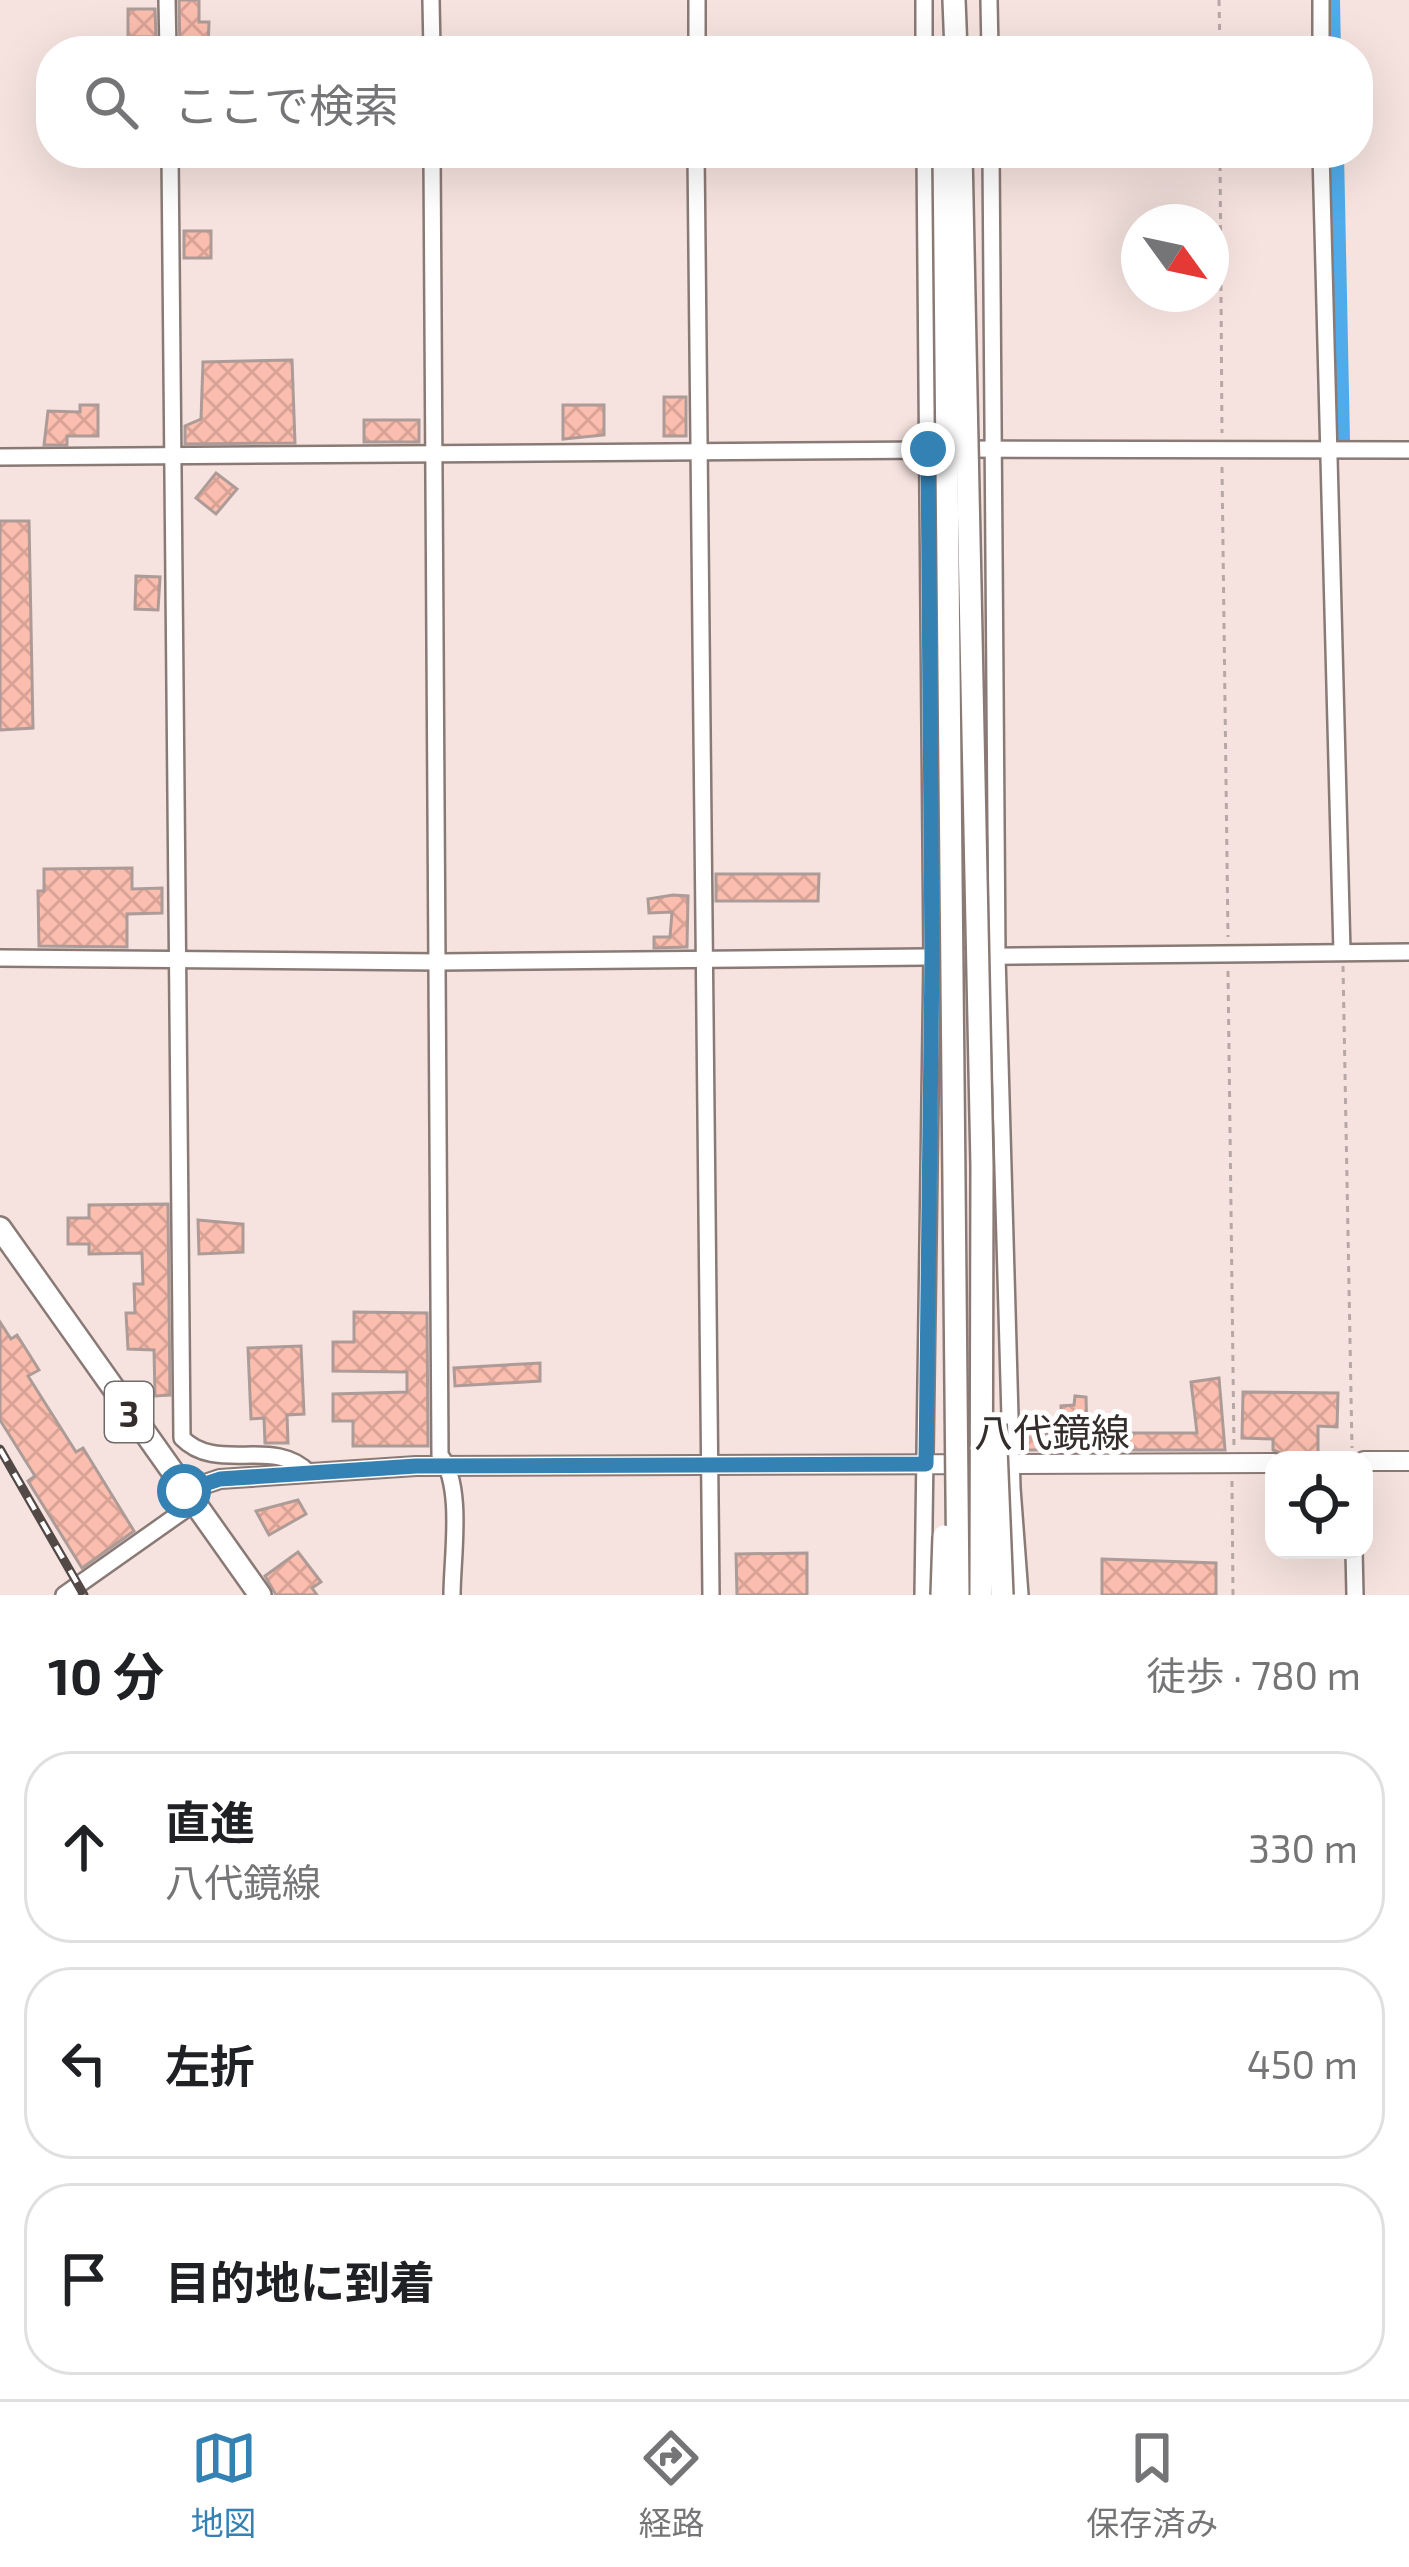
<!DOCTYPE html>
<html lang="ja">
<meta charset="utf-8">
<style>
body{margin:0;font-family:"Exo 2","Noto Sans JP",sans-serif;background:#f2f2f2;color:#202124}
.controls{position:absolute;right:36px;bottom:36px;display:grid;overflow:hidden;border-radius:24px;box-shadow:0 12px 48px #0002}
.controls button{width:108px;height:108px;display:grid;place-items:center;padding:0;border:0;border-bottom:3px solid #e0e0e0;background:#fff;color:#202124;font:60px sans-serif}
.compass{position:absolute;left:1121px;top:204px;width:108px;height:108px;border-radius:50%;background:#fff;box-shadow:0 12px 48px #0002;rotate:123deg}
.stop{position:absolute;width:36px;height:36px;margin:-27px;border:9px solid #3481b4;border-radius:50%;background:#fff}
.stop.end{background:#3481b4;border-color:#fff;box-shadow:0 3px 12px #0008}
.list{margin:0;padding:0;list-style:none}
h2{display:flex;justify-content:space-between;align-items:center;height:156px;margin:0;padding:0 48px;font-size:51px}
h2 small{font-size:39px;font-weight:400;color:#757577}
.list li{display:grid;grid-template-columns:78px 1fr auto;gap:36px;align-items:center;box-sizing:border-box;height:192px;margin:0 24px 24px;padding:0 24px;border:3px solid #e0e0e0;border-radius:48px}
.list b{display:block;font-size:45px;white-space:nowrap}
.list p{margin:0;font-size:39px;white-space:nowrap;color:#757577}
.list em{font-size:39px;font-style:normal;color:#757577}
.icon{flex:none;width:66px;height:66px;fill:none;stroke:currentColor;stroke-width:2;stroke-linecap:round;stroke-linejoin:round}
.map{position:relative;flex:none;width:1409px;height:1595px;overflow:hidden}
.search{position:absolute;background:#fff;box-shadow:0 12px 48px #0002;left:36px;right:36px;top:36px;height:132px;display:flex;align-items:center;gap:30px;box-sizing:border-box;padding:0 42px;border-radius:48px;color:#757577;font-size:45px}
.sheet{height:804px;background:#fff}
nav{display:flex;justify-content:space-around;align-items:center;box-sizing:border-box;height:168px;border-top:3px solid #e0e0e0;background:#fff;font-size:33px;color:#757577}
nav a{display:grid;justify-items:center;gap:6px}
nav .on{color:#3481b4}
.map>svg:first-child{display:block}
</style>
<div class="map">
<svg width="1409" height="1595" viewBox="0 0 1409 1595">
<defs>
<pattern id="building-cross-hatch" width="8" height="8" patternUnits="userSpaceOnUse" patternTransform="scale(3)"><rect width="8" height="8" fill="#fbbdae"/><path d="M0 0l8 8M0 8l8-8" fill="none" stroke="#d8a396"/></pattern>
</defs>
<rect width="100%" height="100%" fill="#f6e3df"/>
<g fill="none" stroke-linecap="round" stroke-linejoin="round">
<g stroke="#4fabe9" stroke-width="16">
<polyline points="1332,0 1333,51"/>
<polyline points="1336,153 1342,441"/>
</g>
</g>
<g fill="url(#building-cross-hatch)" stroke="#ad9b97" stroke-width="3">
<polygon points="179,0 199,0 199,22 209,22 208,51 180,51"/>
<polygon points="128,9 155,9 156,37 128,37"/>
<rect x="184" y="231" width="27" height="27"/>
<polygon points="292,360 295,443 185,444 185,426 201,419 203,362"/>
<rect x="664" y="397" width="22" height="39"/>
<polygon points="80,405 98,405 98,436 67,436 67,445 44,445 48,411 80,412"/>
<polygon points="563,405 604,405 604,435 563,439"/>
<rect x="364" y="420" width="55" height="22"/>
<polygon points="216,473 237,489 216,514 196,498"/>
<polygon points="0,521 29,521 33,728 0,730"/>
<polygon points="136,576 160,577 158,610 135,609"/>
<polygon points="132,868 132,889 162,888 162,913 127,914 127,947 39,946 38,891 44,891 44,869"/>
<polygon points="716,874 819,874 818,901 716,901"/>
<polygon points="673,895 688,896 687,947 654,948 654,937 670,937 672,912 649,913 648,899"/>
<polygon points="168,1204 170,1395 155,1396 154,1350 128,1349 126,1313 135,1313 134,1284 143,1284 142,1253 89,1254 89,1244 68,1244 68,1218 89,1218 89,1205"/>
<polygon points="198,1220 243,1224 243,1252 199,1254"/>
<polygon points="354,1312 427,1313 428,1446 353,1446 353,1421 333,1421 333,1394 407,1392 407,1372 333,1371 333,1342 354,1342"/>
<polygon points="0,1322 11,1339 17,1335 39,1370 28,1376 76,1452 83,1448 134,1531 82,1568 28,1481 35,1476 0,1420"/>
<polygon points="301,1346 304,1414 287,1415 288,1443 265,1443 264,1418 251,1419 248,1348"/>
<polygon points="540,1363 540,1381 455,1386 454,1368"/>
<polygon points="1219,1378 1225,1450 1072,1450 1070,1422 1061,1422 1061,1406 1074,1405 1075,1396 1086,1397 1087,1433 1197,1433 1191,1382"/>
<polygon points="1243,1392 1338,1393 1337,1427 1318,1426 1318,1455 1285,1455 1273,1450 1273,1439 1242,1438"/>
<polygon points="1022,1416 1045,1417 1048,1450 1023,1450"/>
<polygon points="298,1500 306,1514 269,1535 256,1511"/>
<polygon points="298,1552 321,1582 312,1588 317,1595 276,1595 265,1576"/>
<polygon points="807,1553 807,1595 737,1595 736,1554"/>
<polygon points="1102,1559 1216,1563 1216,1595 1102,1595"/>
</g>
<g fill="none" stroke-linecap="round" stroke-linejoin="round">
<g stroke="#8a7a76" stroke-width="20">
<g id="minor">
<polyline points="167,0 168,51"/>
<polyline points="431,0 432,51"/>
<polyline points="924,0 924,51"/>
<polyline points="989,0 990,51"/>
<polyline points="697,51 697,0"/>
<polyline points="1321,51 1321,0"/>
<path d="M170,153l12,1285c35,36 92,-2 127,35"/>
<path d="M432,153l8,1302c24,31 12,102 12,140"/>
<polyline points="696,153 711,1595"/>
<polyline points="991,153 997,956 1012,1488 1020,1595"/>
<polyline points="1321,153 1342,952"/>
<polyline points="957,449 1409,450"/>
<polyline points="0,457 933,450"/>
<polyline points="0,958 440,962 1409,952"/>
<polyline points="1354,1550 1355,1595"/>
<polyline points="64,1595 193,1504"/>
<polyline points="923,1595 932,957 925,153"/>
</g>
</g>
<g stroke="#8a7a76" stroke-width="22">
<g id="major">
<polyline points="1364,1461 1409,1461"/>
<polyline points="184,1491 220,1479 416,1466 1274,1463"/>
</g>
</g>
<g stroke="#8a7a76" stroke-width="26">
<g id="highway">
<polyline points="954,0 956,51"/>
<polyline points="0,1228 260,1595"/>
</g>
</g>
<g stroke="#b7a8a5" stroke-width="3" stroke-dasharray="6 6" stroke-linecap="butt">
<polyline points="1219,0 1220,51"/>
<polyline points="1220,153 1222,433"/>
<polyline points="1222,467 1228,937"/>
<polyline points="1343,966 1352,1448"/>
<polyline points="1228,971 1234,1447"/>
<polyline points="1232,1481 1233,1595"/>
</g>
<use href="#minor" stroke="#fff" stroke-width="15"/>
<use href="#major" stroke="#fff" stroke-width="18"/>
<use href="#highway" stroke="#fff" stroke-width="21"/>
<g stroke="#524947" stroke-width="9">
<polyline id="rail" points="0,1449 84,1595"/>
</g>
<use href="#rail" stroke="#fff" stroke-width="4.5" stroke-dasharray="14" stroke-linecap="butt"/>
<g stroke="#8a7a76" stroke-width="26" stroke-linecap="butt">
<g id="highway-bridge">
<polyline points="944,153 958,1595"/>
<polyline points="961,153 982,1166 981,1595"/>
<polyline points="995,1424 1002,1595"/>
<polyline points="942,1595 944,1536"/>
</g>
</g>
<use href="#highway-bridge" stroke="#fff" stroke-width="21"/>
</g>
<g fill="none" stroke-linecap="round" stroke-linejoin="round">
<polyline stroke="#3481b4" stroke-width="15" points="184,1491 220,1479 416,1466 926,1464 932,957 928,449"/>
</g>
<g text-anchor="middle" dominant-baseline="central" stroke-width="10" stroke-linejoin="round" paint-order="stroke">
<rect fill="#fff" stroke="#716c6b" stroke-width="3" x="105" y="1382" width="48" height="60" rx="9"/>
<g font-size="36" font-weight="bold" fill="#342d2c">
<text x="129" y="1412">3</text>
</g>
<g font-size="39" fill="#342d2c" stroke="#fff">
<text x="1052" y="1431">八代鏡線</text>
</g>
</g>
</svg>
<div class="controls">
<button><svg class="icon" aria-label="locate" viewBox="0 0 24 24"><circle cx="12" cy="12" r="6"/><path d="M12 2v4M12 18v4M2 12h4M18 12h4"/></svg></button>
</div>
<svg class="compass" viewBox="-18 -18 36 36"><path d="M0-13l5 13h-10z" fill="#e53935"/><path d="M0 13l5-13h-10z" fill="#757577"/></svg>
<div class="stop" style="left:184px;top:1491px"></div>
<div class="stop end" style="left:928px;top:449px"></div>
<div class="search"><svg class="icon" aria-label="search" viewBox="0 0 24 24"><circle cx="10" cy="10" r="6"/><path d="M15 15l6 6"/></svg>ここで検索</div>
</div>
<section class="sheet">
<h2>10 分<small>徒歩 · 780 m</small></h2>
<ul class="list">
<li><svg class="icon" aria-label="ahead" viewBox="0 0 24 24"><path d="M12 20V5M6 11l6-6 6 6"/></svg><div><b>直進</b><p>八代鏡線</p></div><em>330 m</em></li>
<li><svg class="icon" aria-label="left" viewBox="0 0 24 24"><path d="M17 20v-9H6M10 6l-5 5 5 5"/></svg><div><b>左折</b></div><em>450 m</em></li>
<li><svg class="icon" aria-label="arrive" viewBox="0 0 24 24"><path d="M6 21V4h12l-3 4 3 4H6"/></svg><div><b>目的地に到着</b></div></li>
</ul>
</section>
<nav>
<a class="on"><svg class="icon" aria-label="map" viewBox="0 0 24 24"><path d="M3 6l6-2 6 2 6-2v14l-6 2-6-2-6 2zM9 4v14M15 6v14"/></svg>地図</a>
<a><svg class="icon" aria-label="directions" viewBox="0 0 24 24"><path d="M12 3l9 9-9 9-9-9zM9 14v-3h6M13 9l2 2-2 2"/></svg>経路</a>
<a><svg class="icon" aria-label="saved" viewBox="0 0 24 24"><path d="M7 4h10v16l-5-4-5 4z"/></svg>保存済み</a>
</nav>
